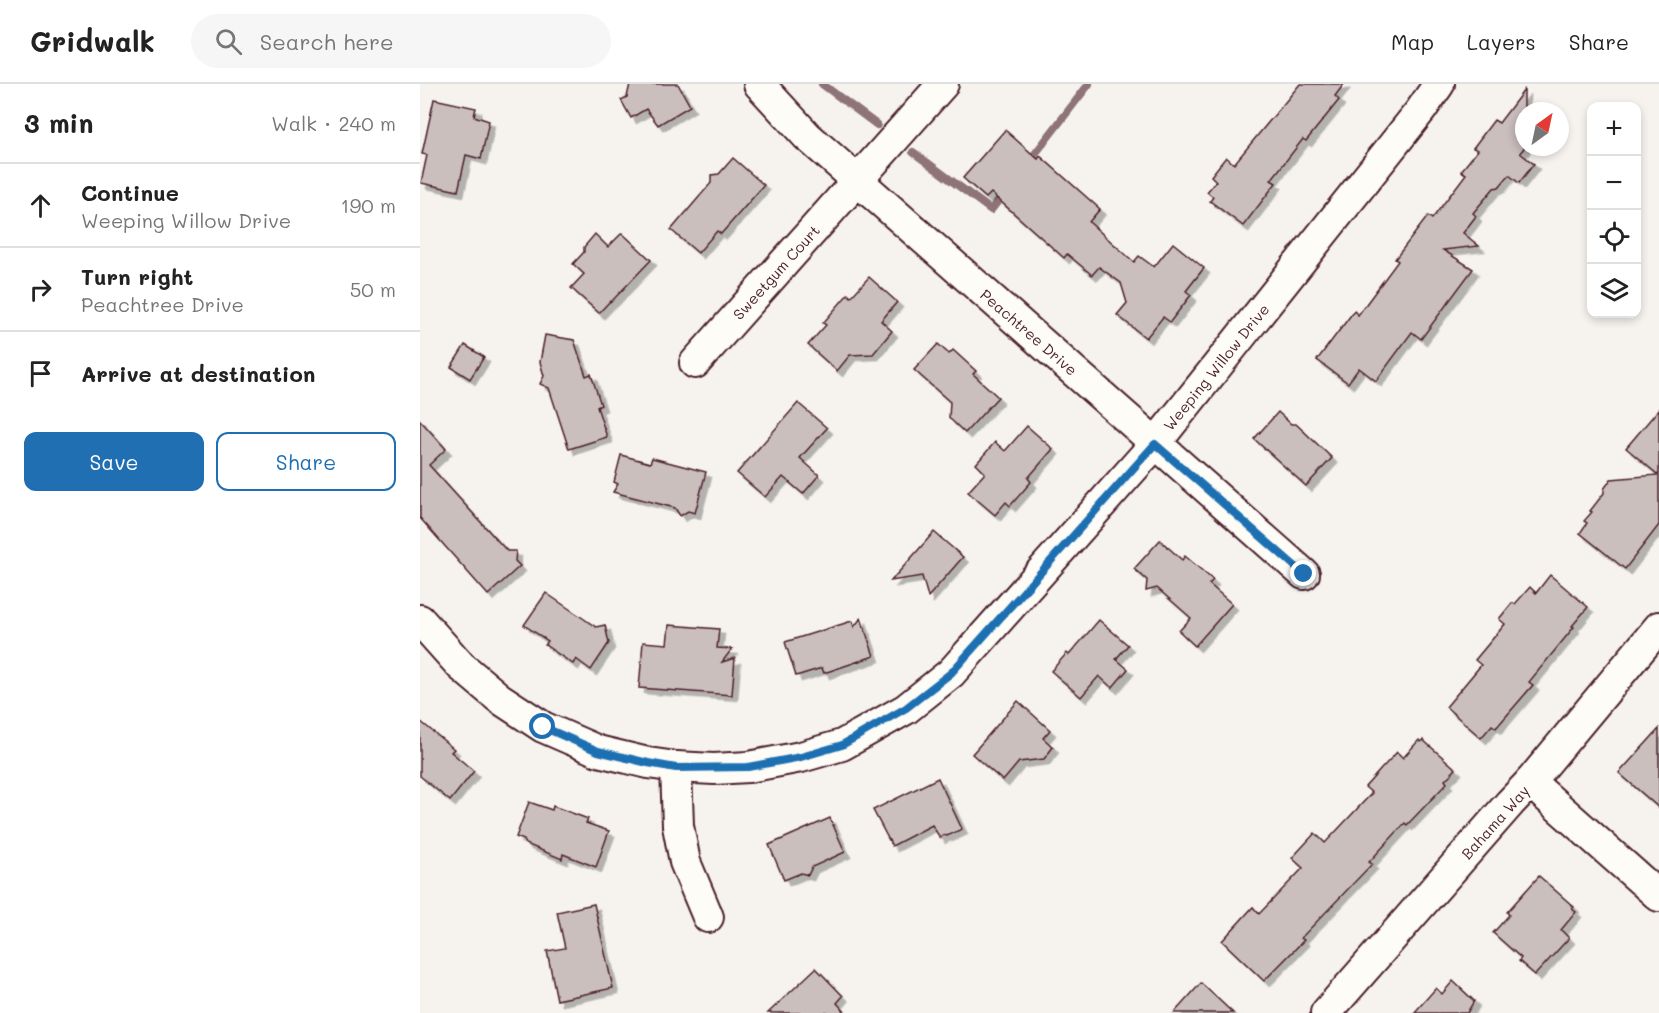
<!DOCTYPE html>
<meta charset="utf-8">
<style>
body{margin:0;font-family:Mali,sans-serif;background:#f6f6f6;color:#222}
.controls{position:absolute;right:18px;top:18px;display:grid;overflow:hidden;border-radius:12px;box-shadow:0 3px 9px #0003}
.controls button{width:54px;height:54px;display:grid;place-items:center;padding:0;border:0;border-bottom:2px solid #e0e0e0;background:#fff;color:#222;font:30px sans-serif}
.compass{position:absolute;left:1095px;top:18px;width:54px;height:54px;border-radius:50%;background:#fff;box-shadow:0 3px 9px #0003;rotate:33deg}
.stop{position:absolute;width:18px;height:18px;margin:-14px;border:4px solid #1f6fb2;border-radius:50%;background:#fff}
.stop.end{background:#1f6fb2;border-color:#fff;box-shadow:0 2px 6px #0008}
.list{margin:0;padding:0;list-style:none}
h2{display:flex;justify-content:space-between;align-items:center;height:78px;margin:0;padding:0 24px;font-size:26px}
h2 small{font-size:20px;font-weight:400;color:#767676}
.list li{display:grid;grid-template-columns:39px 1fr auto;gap:18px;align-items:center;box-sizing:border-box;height:84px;padding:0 24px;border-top:2px solid #e0e0e0}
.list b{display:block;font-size:22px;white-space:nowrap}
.list p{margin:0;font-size:20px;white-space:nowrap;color:#767676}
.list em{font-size:20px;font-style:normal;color:#767676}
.actions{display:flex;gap:12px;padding:18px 24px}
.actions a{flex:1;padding:14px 0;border:2px solid #1f6fb2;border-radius:12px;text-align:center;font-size:21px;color:#1f6fb2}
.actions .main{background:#1f6fb2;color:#fff}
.icon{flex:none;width:33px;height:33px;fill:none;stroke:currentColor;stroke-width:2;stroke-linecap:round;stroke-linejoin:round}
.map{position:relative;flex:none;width:1239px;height:929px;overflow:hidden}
header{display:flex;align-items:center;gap:36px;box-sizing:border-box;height:84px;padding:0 30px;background:#fff;border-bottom:2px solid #e0e0e0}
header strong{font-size:28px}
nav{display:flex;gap:33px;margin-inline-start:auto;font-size:21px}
.search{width:420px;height:54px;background:#f6f6f6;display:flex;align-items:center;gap:15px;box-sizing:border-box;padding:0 21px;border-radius:33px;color:#767676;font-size:22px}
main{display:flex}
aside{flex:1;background:#fff}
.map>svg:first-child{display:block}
</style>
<header>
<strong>Gridwalk</strong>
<div class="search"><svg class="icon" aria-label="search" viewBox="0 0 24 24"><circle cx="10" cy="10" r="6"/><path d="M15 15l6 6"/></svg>Search here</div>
<nav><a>Map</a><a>Layers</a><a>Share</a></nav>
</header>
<main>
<aside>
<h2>3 min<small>Walk · 240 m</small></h2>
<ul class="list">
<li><svg class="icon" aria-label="ahead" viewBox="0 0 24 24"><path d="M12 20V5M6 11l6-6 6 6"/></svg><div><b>Continue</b><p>Weeping Willow Drive</p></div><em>190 m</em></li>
<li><svg class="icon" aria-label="right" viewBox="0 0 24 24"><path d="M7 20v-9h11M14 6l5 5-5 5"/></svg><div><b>Turn right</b><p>Peachtree Drive</p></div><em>50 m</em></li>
<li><svg class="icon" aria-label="arrive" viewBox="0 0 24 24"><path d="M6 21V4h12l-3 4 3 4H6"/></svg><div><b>Arrive at destination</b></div></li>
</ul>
<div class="actions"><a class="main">Save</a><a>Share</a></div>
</aside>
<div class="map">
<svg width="1239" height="929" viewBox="0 0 1239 929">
<defs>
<filter id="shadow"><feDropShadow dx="5.5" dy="5.5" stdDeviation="0" flood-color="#0004"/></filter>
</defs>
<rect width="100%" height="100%" fill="#f6f3ef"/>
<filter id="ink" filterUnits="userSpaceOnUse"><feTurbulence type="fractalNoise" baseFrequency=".0167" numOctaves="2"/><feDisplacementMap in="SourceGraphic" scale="12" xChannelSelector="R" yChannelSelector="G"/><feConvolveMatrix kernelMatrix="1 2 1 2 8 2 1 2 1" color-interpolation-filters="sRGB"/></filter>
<g filter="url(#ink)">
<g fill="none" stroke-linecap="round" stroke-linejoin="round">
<g stroke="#8e7378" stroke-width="8">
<polyline points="402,0 457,41"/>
<polyline points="493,68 571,126 585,108"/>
<polyline points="608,79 669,0"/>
</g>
</g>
<g fill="#cbbfbe" stroke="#4a1f2b" stroke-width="1.5" filter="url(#shadow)">
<polygon points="210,0 258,0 270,22 238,41 226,25 211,34 201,16 207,13"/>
<polygon points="880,0 924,0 915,12 919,16 886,57 883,55 851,96 856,99 823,142 790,117 793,113 787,108 796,97 791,92 806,73 814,80"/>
<polygon points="1104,6 1104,64 1100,69 1114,80 1099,99 1089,91 1079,103 1074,104 1053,129 1056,132 1043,149 1059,162 1023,166 1053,185 1001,255 992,248 956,297 939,284 928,299 897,276 934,227 938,231 978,177 975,175 1008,132 1012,135 1046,90 1041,87 1058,66 1053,64 1074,36 1079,39"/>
<polygon points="14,15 56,24 54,32 69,37 61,75 46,71 38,107 1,99 7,71 2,70"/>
<polygon points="585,46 618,75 620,72 680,125 669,138 714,178 719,172 734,183 753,159 784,184 766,207 771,211 750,238 743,233 726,254 697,231 707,219 701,199 679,183 672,191 647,170 644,174 571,109 566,114 543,94"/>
<polygon points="313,74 344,101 301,150 297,147 278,169 251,146 291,99 291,91 299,90"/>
<polygon points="202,149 231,176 191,218 190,217 179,229 151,204 164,190 153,180 164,168 164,163 175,150 188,163"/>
<polygon points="449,193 477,218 461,237 472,247 453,270 430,271 417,287 388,261 406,241 403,239 428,210 431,213"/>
<polygon points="125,251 154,256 166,292 171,290 181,321 177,323 187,353 149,365 129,304 120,300 124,292 120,278"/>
<polygon points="518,260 529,270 533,266 556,287 553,290 578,313 545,349 529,334 530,318 494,286"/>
<polygon points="45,261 64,273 50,295 31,283"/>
<polygon points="378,319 407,344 380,374 399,391 383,410 363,393 345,413 317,389"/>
<polygon points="1239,325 1239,441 1205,485 1160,449 1167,439 1164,437 1172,428 1170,427 1184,409 1184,405 1191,395 1238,391 1206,364"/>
<polygon points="858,328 871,340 876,340 912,374 886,402 834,355"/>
<polygon points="0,336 26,365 9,381 87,467 96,467 95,477 100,482 68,511 0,434"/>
<polygon points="607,342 633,365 608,394 611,398 590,422 586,418 575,431 548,408 565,389 556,380 575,358 585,367"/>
<polygon points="201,371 230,379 232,374 286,388 275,429 268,427 260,432 255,424 193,408 198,400 194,398"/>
<polygon points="514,448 543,473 508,513 502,492 471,497"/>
<polygon points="740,456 762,476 765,472 793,496 789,500 812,520 775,562 759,547 771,534 737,504 726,507 727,496 714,485"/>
<polygon points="1130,491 1168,523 1152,542 1154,543 1109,598 1113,601 1076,644 1072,641 1061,654 1026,623 1061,581 1055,576 1085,540 1079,535 1092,519 1095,520 1110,503 1116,509"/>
<polygon points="126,509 176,543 185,541 189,559 171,586 156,575 153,580 125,561 128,557 104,541"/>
<polygon points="441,534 454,572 404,589 402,584 376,592 365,558 432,537 434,543"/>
<polygon points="679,536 708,561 696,575 708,585 692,604 679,592 661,613 631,587 647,569 649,571"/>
<polygon points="249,541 299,545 297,564 312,565 302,578 315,574 312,611 219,604 223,558 247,560"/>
<polygon points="598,617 630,646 623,654 633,663 624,675 599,678 583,697 552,670"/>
<polygon points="0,637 34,665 31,668 54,687 30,717 0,692"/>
<polygon points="1239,645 1239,724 1199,689"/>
<polygon points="999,656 1001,658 1003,656 1036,685 1025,696 1027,699 987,741 985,739 949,778 952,780 881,854 884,856 844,897 802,857 833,823 839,830 883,784 872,774 895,749 905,759 952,709 945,703 962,684 977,668 983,674"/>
<polygon points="518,694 542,745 527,752 524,751 520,754 512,741 472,762 453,726"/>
<polygon points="109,718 132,726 133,722 168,735 166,739 189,747 176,783 143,770 142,775 106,760 104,756 96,753"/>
<polygon points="410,734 425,768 392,783 388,791 381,789 364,796 349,761"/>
<polygon points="1119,792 1154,823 1152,825 1156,828 1141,846 1149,854 1115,891 1099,877 1101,874 1073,849 1089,831 1087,828"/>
<polygon points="174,820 193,904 137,916 127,867 145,864 137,828"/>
<polygon points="396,884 423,912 417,919 426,929 348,929"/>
<polygon points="1033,897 1054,917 1047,929 994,929 1016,904 1022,910"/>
<polygon points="781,899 813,929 754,929"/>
</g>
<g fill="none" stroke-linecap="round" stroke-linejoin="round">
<g stroke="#4a1f2b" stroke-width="34">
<g id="street">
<polyline points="339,0 387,52 884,490"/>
<polyline points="275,279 523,0"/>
<polyline points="0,536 41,582 79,614 123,643 178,667 228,679 256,683 294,685 328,683 381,673 422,661 486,625 531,589 735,360 1001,26 1019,0"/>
<polyline points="256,683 258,742 265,778 288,833"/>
<polyline points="1110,698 1239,812"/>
<polyline points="906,929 1090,719 1110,698 1239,543"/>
</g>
</g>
<use href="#street" stroke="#fdfcf7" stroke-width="30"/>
</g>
</g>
<g fill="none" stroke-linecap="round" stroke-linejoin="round" filter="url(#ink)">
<polyline stroke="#1f6fb2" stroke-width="8" points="123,643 178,667 228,679 256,684 328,683 381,673 422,661 486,624 531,589 735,360 884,490"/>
</g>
<g text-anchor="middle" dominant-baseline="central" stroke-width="6" stroke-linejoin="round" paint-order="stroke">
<g font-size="15" fill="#4a1f2b" stroke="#fdfcf7">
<text transform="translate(356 188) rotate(-48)">Sweetgum Court</text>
<text transform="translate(609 248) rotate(41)">Peachtree Drive</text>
<text transform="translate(796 283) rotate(-51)">Weeping Willow Drive</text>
<text transform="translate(1075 738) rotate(-48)">Bahama Way</text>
</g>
</g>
</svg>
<div class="controls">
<button>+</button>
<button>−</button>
<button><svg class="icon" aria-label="locate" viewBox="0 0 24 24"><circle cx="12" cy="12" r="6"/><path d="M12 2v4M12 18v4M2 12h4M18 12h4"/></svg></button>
<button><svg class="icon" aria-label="layers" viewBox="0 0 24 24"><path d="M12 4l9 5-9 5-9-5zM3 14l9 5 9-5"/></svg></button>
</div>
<svg class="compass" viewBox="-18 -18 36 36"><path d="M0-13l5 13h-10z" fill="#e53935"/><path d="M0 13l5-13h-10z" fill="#767676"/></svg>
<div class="stop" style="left:123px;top:643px"></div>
<div class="stop end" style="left:884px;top:490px"></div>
</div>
</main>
